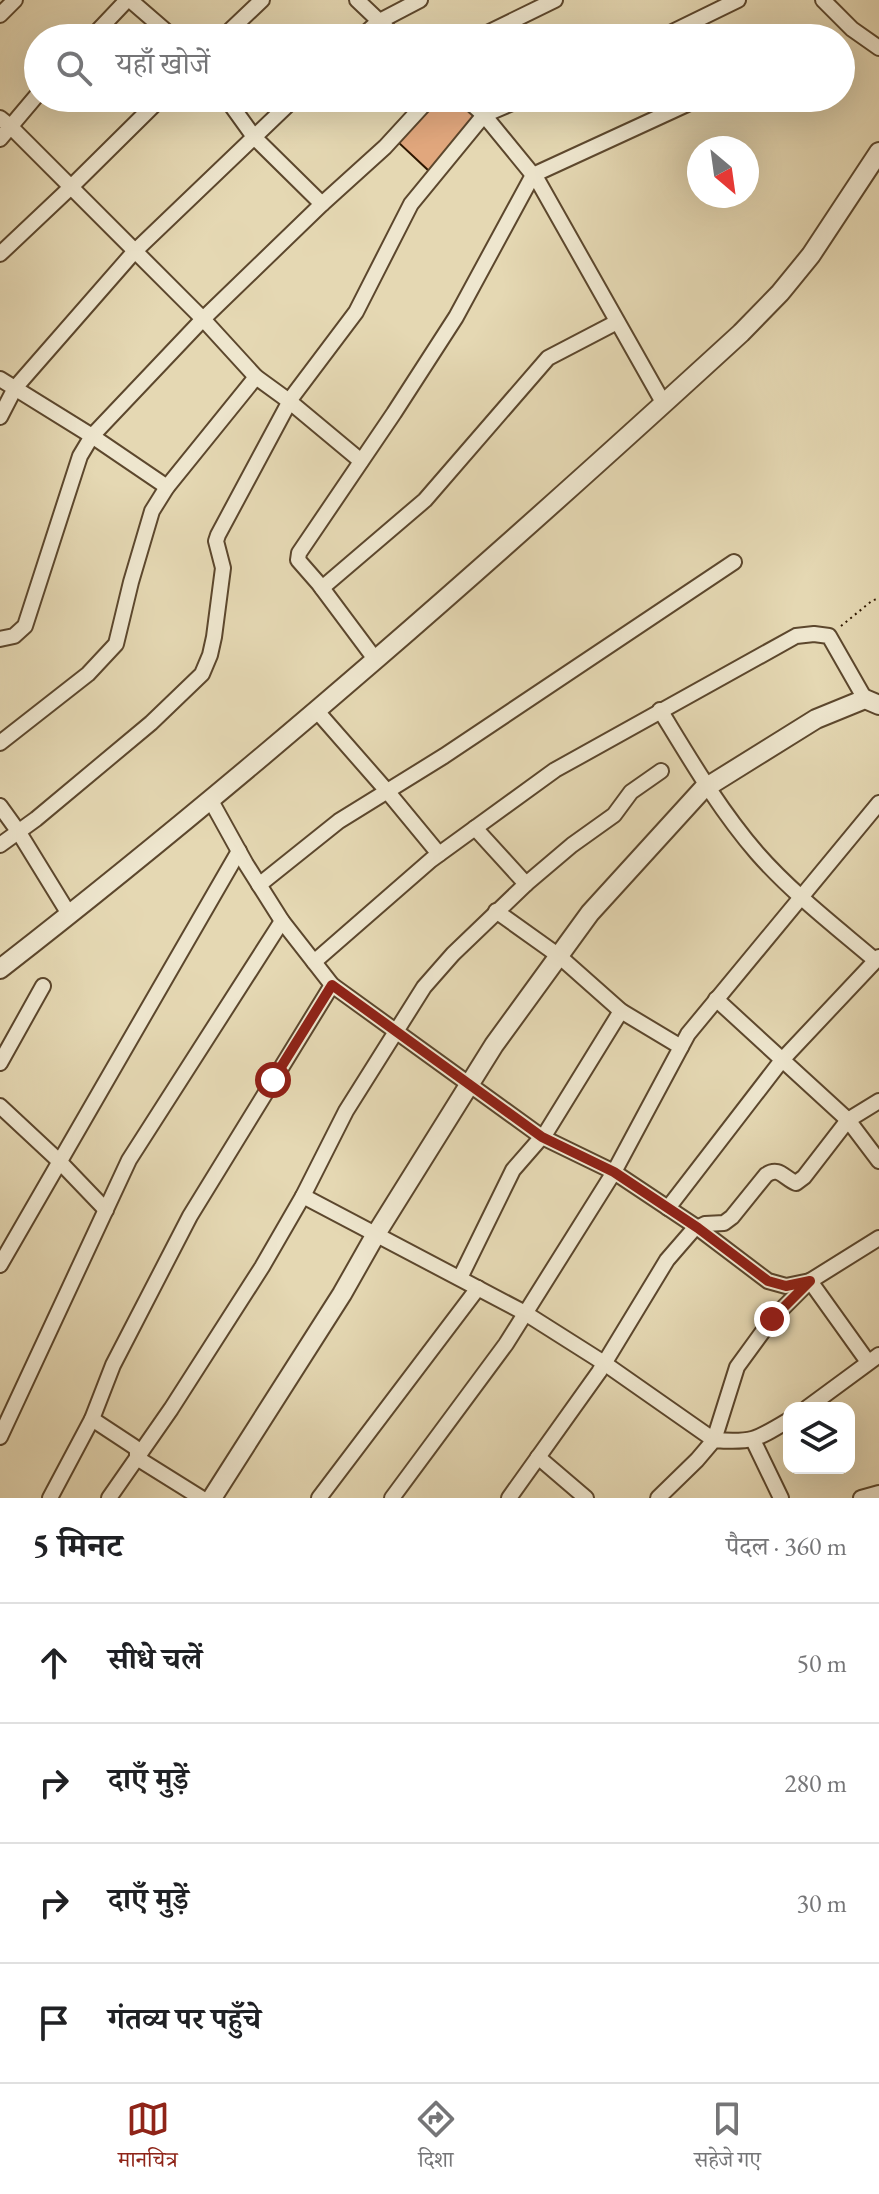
<!DOCTYPE html>
<html lang="hi">
<meta charset="utf-8">
<style>
body{margin:0;font-family:"EB Garamond","Noto Serif Devanagari",serif;background:#f2f2f2;color:#202124}
.controls{position:absolute;right:24px;bottom:24px;display:grid;overflow:hidden;border-radius:16px;box-shadow:0 8px 32px #0002}
.controls button{width:72px;height:72px;display:grid;place-items:center;padding:0;border:0;border-bottom:2px solid #e0e0e0;background:#fff;color:#202124;font:40px sans-serif}
.compass{position:absolute;left:687px;top:136px;width:72px;height:72px;border-radius:50%;background:#fff;box-shadow:0 8px 32px #0002;rotate:151deg}
.stop{position:absolute;width:24px;height:24px;margin:-18px;border:6px solid #8f2418;border-radius:50%;background:#fff}
.stop.end{background:#8f2418;border-color:#fff;box-shadow:0 2px 8px #0008}
.list{margin:0;padding:0;list-style:none}
h2{display:flex;justify-content:space-between;align-items:center;height:104px;margin:0;padding:0 32px;font-size:34px}
h2 small{font-size:26px;font-weight:400;color:#757577}
.list li{display:grid;grid-template-columns:52px 1fr auto;gap:24px;align-items:center;box-sizing:border-box;height:120px;padding:0 32px;border-top:2px solid #e0e0e0}
.list b{display:block;font-size:30px;white-space:nowrap}
.list em{font-size:26px;font-style:normal;color:#757577}
.icon{flex:none;width:44px;height:44px;fill:none;stroke:currentColor;stroke-width:2;stroke-linecap:round;stroke-linejoin:round}
.map{position:relative;flex:none;width:879px;height:1498px;overflow:hidden}
.search{position:absolute;background:#fff;box-shadow:0 8px 32px #0002;left:24px;right:24px;top:24px;height:88px;display:flex;align-items:center;gap:20px;box-sizing:border-box;padding:0 28px;border-radius:44px;color:#757577;font-size:30px}
.sheet{height:584px;background:#fff}
nav{display:flex;justify-content:space-around;align-items:center;box-sizing:border-box;height:112px;border-top:2px solid #e0e0e0;background:#fff;font-size:22px;color:#757577}
nav a{display:grid;justify-items:center;gap:4px}
nav .on{color:#8f2418}
.map>svg:first-child{display:block}
</style>
<div class="map">
<svg width="879" height="1498" viewBox="0 0 879 1498">
<rect width="100%" height="100%" fill="#e5d8b3"/>
<filter id="stains"><feTurbulence type="fractalNoise" baseFrequency=".0025" numOctaves="4"/><feColorMatrix values="0 0 0 0 .2 0 0 0 0 .09 0 0 0 0 .02 0 0 0 .5 -.17"/></filter>
<radialGradient id="worn" r=".72"><stop offset=".6" stop-color="#630" stop-opacity="0"/><stop offset="1" stop-color="#630" stop-opacity=".3"/></radialGradient>
<polygon fill="#e1a77d" stroke="#2f1700" stroke-width="2" points="433,98 465,98 484,115 429,171 399,143"/>
<g fill="none" stroke-linecap="round" stroke-linejoin="round">
<g stroke="#5c472d" stroke-width="18">
<g id="minor">
<polyline points="130,0 174,38"/>
<polyline points="357,0 397,38"/>
<polyline points="823,0 852,29 879,48"/>
<polyline points="0,15 15,0"/>
<polyline points="91,38 127,0"/>
<polyline points="222,38 262,0"/>
<polyline points="360,38 378,22 420,0"/>
<polyline points="477,38 555,0"/>
<polyline points="660,38 738,0"/>
<polyline points="226,98 254,137 322,204"/>
<polyline points="465,98 484,115 538,181 664,404"/>
<polyline points="0,118 10,126 203,319 256,377 289,401 361,461"/>
<polyline points="0,139 38,94"/>
<polyline points="0,254 71,187 161,98"/>
<polyline points="0,379 92,436 167,487"/>
<polyline points="0,417 15,388 134,252 295,98"/>
<polyline points="322,588 425,500 548,358 617,322"/>
<polyline points="0,639 14,636 25,626 80,456 92,436 203,319 322,204 385,147 430,98"/>
<polyline points="375,659 319,584 298,560 299,553 394,413 456,317 533,175 696,100"/>
<polyline points="316,710 387,791 439,854"/>
<path d="M660,710c30,49 59,99 97,143 34,39 78,73 118,107"/>
<polyline points="0,743 88,674 116,644 131,582 152,511 167,487 256,377"/>
<polyline points="210,799 246,864 282,921 332,985 542,1137 614,1172 698,1228 768,1281 786,1286 810,1281 868,1362"/>
<polyline points="0,806 18,831 69,914"/>
<polyline points="475,828 526,884"/>
<polyline points="0,845 36,819 151,723 202,674 210,655 214,637 223,568 216,541 218,535 292,397 356,312 411,204 484,115 524,98"/>
<polyline points="259,885 339,821 444,756 734,562"/>
<polyline points="496,911 559,956 621,1011 681,1047"/>
<polyline points="314,962 431,860 555,770 796,636 814,634 829,636 865,699"/>
<polyline points="716,999 848,1120 879,1161"/>
<polyline points="0,1063 43,986"/>
<polyline points="0,1106 59,1161 106,1210"/>
<polyline points="303,1196 525,1313 604,1363 714,1440 737,1367 772,1319 810,1281 879,1238"/>
<polyline points="668,1208 782,1060 879,957"/>
<polyline points="0,1265 239,851"/>
<polyline points="460,1278 513,1170 547,1131 621,1011"/>
<polyline points="807,1408 879,1355"/>
<polyline points="92,1419 133,1446 137,1449 137,1458 201,1498"/>
<polyline points="0,1437 129,1160 282,921"/>
<polyline points="753,1440 781,1498"/>
<polyline points="538,1457 586,1498"/>
<polyline points="50,1498 92,1419 113,1365 190,1216 332,985"/>
<polyline points="109,1498 171,1409 262,1267 303,1196 346,1111 424,987 453,954 526,884 572,845 614,815 631,792 661,771"/>
<polyline points="319,1498 478,1288"/>
<polyline points="392,1498 506,1344 614,1172 688,1034 879,803"/>
<path d="M509,1498l90,-126 68,-112 26,-30 12,-6 19,-1 8,-6 34,-42c13,-9 18,3 30,8l8,-6 44,-57 31,-19"/>
<path d="M658,1498l39,-38 17,-20c38,3 42,0 75,-20"/>
<polyline points="861,1498 879,1493"/>
</g>
</g>
<g stroke="#5c472d" stroke-width="22">
<g id="tertiary">
<path d="M0,969c257,-200 501,-416 741,-636l39,-40 31,-38 68,-103"/>
<polyline points="212,1498 342,1294 376,1234 494,1045 590,913 702,790 816,719 865,699 879,705"/>
</g>
</g>
<polyline stroke="#2f1700" stroke-width="2" stroke-dasharray="2 4" stroke-linecap="butt" points="841,626 873,600 879,599"/>
<use href="#minor" stroke="#eee6ce" stroke-width="14"/>
<use href="#tertiary" stroke="#eee6ce" stroke-width="18"/>
</g>
<g fill="none" stroke-linecap="round" stroke-linejoin="round">
<polyline stroke="#8f2418" stroke-width="10" points="273,1080 332,985 542,1137 614,1172 698,1228 768,1281 786,1286 810,1281 772,1319"/>
</g>
<rect width="100%" height="100%" filter="url(#stains)"/>
<rect width="100%" height="100%" fill="url(#worn)"/>
</svg>
<div class="controls">
<button><svg class="icon" aria-label="layers" viewBox="0 0 24 24"><path d="M12 4l9 5-9 5-9-5zM3 14l9 5 9-5"/></svg></button>
</div>
<svg class="compass" viewBox="-18 -18 36 36"><path d="M0-13l5 13h-10z" fill="#e53935"/><path d="M0 13l5-13h-10z" fill="#757577"/></svg>
<div class="stop" style="left:273px;top:1080px"></div>
<div class="stop end" style="left:772px;top:1319px"></div>
<div class="search"><svg class="icon" aria-label="search" viewBox="0 0 24 24"><circle cx="10" cy="10" r="6"/><path d="M15 15l6 6"/></svg>यहाँ खोजें</div>
</div>
<section class="sheet">
<h2>5 मिनट<small>पैदल · 360 m</small></h2>
<ul class="list">
<li><svg class="icon" aria-label="ahead" viewBox="0 0 24 24"><path d="M12 20V5M6 11l6-6 6 6"/></svg><div><b>सीधे चलें</b></div><em>50 m</em></li>
<li><svg class="icon" aria-label="right" viewBox="0 0 24 24"><path d="M7 20v-9h11M14 6l5 5-5 5"/></svg><div><b>दाएँ मुड़ें</b></div><em>280 m</em></li>
<li><svg class="icon" aria-label="right" viewBox="0 0 24 24"><path d="M7 20v-9h11M14 6l5 5-5 5"/></svg><div><b>दाएँ मुड़ें</b></div><em>30 m</em></li>
<li><svg class="icon" aria-label="arrive" viewBox="0 0 24 24"><path d="M6 21V4h12l-3 4 3 4H6"/></svg><div><b>गंतव्य पर पहुँचे</b></div></li>
</ul>
</section>
<nav>
<a class="on"><svg class="icon" aria-label="map" viewBox="0 0 24 24"><path d="M3 6l6-2 6 2 6-2v14l-6 2-6-2-6 2zM9 4v14M15 6v14"/></svg>मानचित्र</a>
<a><svg class="icon" aria-label="directions" viewBox="0 0 24 24"><path d="M12 3l9 9-9 9-9-9zM9 14v-3h6M13 9l2 2-2 2"/></svg>दिशा</a>
<a><svg class="icon" aria-label="saved" viewBox="0 0 24 24"><path d="M7 4h10v16l-5-4-5 4z"/></svg>सहेजे गए</a>
</nav>
